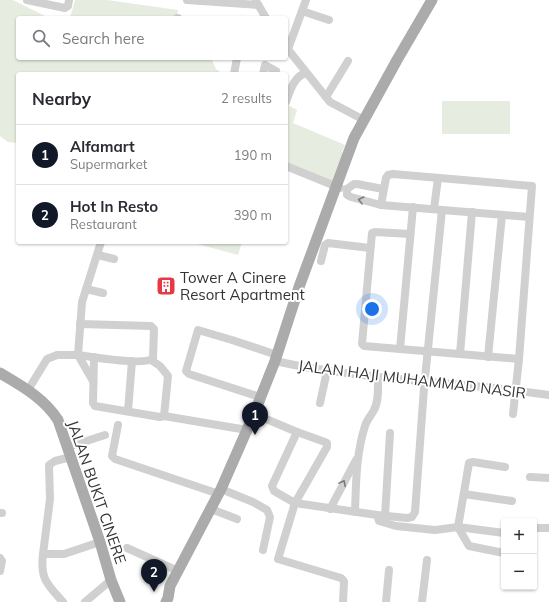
<!DOCTYPE html>
<meta charset="utf-8">
<style>
body{margin:0;font-family:Mulish,sans-serif;background:#f7f7f7;color:#2b2b33}
.controls{position:absolute;right:12px;bottom:12px;display:grid;overflow:hidden;border-radius:4px;box-shadow:0 1px 3px #0004}
.controls button{width:36px;height:36px;display:grid;place-items:center;padding:0;border:0;border-bottom:1px solid #e1e1e2;background:#fff;color:#2b2b33;font:20px sans-serif}
.you{position:absolute;left:372px;top:309px;width:14px;height:14px;margin:-10px;border:3px solid #fff;border-radius:50%;background:#1a73e8;box-shadow:0 0 0 6px #1a73e833}
.badge{display:grid;place-items:center;width:26px;height:26px;border-radius:50%;background:#111827;color:#fff;font-size:13px;font-weight:700}
.pin{position:absolute;translate:-50% -33px;filter:drop-shadow(0 1px 2px #0008)}
.pin::after{content:'';position:absolute;top:21px;width:14px;height:12px;background:inherit;clip-path:polygon(0 0,100% 0,50% 100%)}
.list{margin:0;padding:0;list-style:none}
h2{display:flex;justify-content:space-between;align-items:center;height:52px;margin:0;padding:0 16px;font-size:17px}
h2 small{font-size:13px;font-weight:400;color:#7c7c81}
.list li{display:grid;grid-template-columns:26px 1fr auto;gap:12px;align-items:center;box-sizing:border-box;height:60px;padding:0 16px;border-top:1px solid #e1e1e2}
.list b{display:block;font-size:15px;white-space:nowrap}
.list p{margin:0;font-size:13px;white-space:nowrap;color:#7c7c81}
.list em{font-size:13px;font-style:normal;color:#7c7c81}
.icon{flex:none;width:22px;height:22px;fill:none;stroke:currentColor;stroke-width:2;stroke-linecap:round;stroke-linejoin:round}
.map{position:relative;flex:none;width:549px;height:602px;overflow:hidden}
.search{position:absolute;background:#fff;box-shadow:0 1px 3px #0004;left:16px;top:16px;width:272px;height:44px;display:flex;align-items:center;gap:10px;box-sizing:border-box;padding:0 14px;border-radius:4px;color:#7c7c81;font-size:15px}
.panel{position:absolute;background:#fff;box-shadow:0 1px 3px #0004;left:16px;top:72px;width:272px;height:172px;border-radius:4px}
.map>svg:first-child{display:block}
</style>
<div class="map">
<svg width="549" height="602" viewBox="0 0 549 602">
<rect width="100%" height="100%" fill="#fff"/>
<g fill="#e6ecdf">
<polygon points="0,0 13,0 49,18 18,18 18,58 211,58 216,69 223,74 18,74 18,143 8,142 0,136"/>
<polygon points="75,0 107,0 178,10 177,18 70,18"/>
<rect x="442" y="101" width="68" height="33"/>
<polygon points="286,104 297,110 293,123 345,145 342,152 344,153 332,183 286,169"/>
<polygon points="190,242 242,242 238,255"/>
</g>
<g fill="none" stroke-linecap="round" stroke-linejoin="round">
<g stroke="#d0d0d0" stroke-width="8">
<polyline points="27,0 65,8 68,6 69,0"/>
<polyline points="187,0 258,5"/>
<polyline points="256,1 266,18"/>
<polyline points="302,11 329,20"/>
<polyline points="177,18 178,18"/>
<polyline points="286,47 330,102 364,120"/>
<polyline points="288,49 306,0"/>
<polyline points="234,74 237,58"/>
<polyline points="263,74 265,65 276,71"/>
<polyline points="326,97 348,61"/>
<path d="M286,102c4,-11 8,-26 20,-29"/>
<polyline points="286,166 340,188"/>
<polyline points="347,189 347,195 351,197 381,205 529,217"/>
<polyline points="347,189 354,184 357,184 383,189"/>
<polyline points="381,205 386,178 388,175 393,174 532,186 519,359 513,414"/>
<polyline points="434,209 438,178"/>
<polyline points="410,234 375,232 372,233 362,344 364,346 519,359"/>
<polyline points="98,255 114,259"/>
<polyline points="321,261 325,245 328,243 370,248"/>
<polyline points="86,289 103,293"/>
<path d="M80,324l71,2 3,3 -1,29c-7,8 -62,-1 -75,-3l15,26"/>
<polyline points="400,349 413,207"/>
<polyline points="460,354 472,212"/>
<polyline points="94,357 93,403 95,406 160,417 164,416 168,376 160,366 151,360"/>
<polyline points="488,357 502,215"/>
<path d="M275,361c90,20 183,20 274,34"/>
<polyline points="28,390 47,359 57,355 78,355 82,302 101,242"/>
<polyline points="260,397 189,374 186,371 198,330 232,340 277,355"/>
<polyline points="320,403 327,371"/>
<polyline points="128,411 132,361"/>
<polyline points="254,414 297,432 272,486 274,491 295,503 377,515 379,521 396,526 435,530 458,527 504,533"/>
<polyline points="164,416 247,430"/>
<polyline points="118,425 112,456 115,459 219,494"/>
<polyline points="297,432 325,442 327,443 327,447 295,503 278,559 341,578 343,580"/>
<polyline points="68,447 105,435"/>
<polyline points="71,457 55,461 49,465 50,499 43,554 64,554 100,542"/>
<polyline points="530,477 549,478"/>
<polyline points="221,489 253,502 267,510 270,517 263,550"/>
<polyline points="464,494 512,501"/>
<polyline points="211,509 237,519"/>
<polyline points="330,509 356,460"/>
<path d="M355,512c1,-29 1,-58 10,-86 2,-7 6,-10 9,-16 5,-9 4,-23 4,-33"/>
<polyline points="0,513 2,513"/>
<polyline points="377,515 407,518 412,517 415,512 424,388 442,210"/>
<polyline points="385,516 390,433"/>
<polyline points="534,528 549,528"/>
<polyline points="127,548 178,571"/>
<polyline points="504,553 469,546 458,527 469,463 473,462 505,467"/>
<path d="M43,554c-3,25 4,30 20,48"/>
<polyline points="0,558 2,561 0,571"/>
<polyline points="85,602 111,580"/>
<polyline points="343,602 344,582"/>
<polyline points="386,602 389,570"/>
<polyline points="422,602 427,560"/>
</g>
<g stroke="#ababab" stroke-width="11">
<path d="M0,373c22,13 44,25 58,47l42,122 11,38 9,22"/>
<polyline points="166,602 168,598 170,586 221,489 254,414 275,361 299,287 354,138 397,60 432,0"/>
</g>
</g>
<defs><path id="oneway-chevron" d="M-2-3.5L2.5 0L-2 3.5" fill="none" stroke-width="1.6" stroke-linecap="round" stroke-linejoin="round"/></defs>
<g stroke="#7a7a7a">
<use href="#oneway-chevron" transform="translate(361 200) rotate(-166)"/>
<use href="#oneway-chevron" transform="translate(343 483) rotate(-62)"/>
</g>
<defs>
<g id="building-square" transform="scale(1)"><rect x="-9" y="-9" width="18" height="18" rx="4" fill="#e63946" stroke="#fff"/><path d="M-4-6H4V6H1V3H-1V6H-4ZM-2.5-4.3h1.7v1.8h-1.7ZM.8-4.3h1.7v1.8H.8ZM-2.5-1h1.7V.8h-1.7ZM.8-1h1.7V.8H.8Z" fill="#fff"/></g>
</defs>
<g fill-rule="evenodd">
<use href="#building-square" x="166" y="286"/>
</g>
<g text-anchor="middle" dominant-baseline="central" stroke-width="4" stroke-linejoin="round" paint-order="stroke">
<g font-size="15" fill="#333" stroke="#fff" text-anchor="start">
<text x="180" y="277">Tower A Cinere<tspan x="180" dy="17">Resort Apartment</tspan></text>
</g>
<g font-size="15" fill="#333" stroke="#fff">
<text transform="translate(412 379) rotate(7)">JALAN HAJI MUHAMMAD NASIR</text>
<text transform="translate(97 492) rotate(71)">JALAN BUKIT CINERE</text>
</g>
</g>
</svg>
<div class="controls">
<button>+</button>
<button>−</button>
</div>
<div class="you"></div>
<div class="pin badge" style="left:255px;top:435px">1</div>
<div class="pin badge" style="left:154px;top:592px">2</div>
<div class="search"><svg class="icon" aria-label="search" viewBox="0 0 24 24"><circle cx="10" cy="10" r="6"/><path d="M15 15l6 6"/></svg>Search here</div>
<section class="panel">
<h2>Nearby<small>2 results</small></h2>
<ul class="list">
<li><span class="badge">1</span><div><b>Alfamart</b><p>Supermarket</p></div><em>190 m</em></li>
<li><span class="badge">2</span><div><b>Hot In Resto</b><p>Restaurant</p></div><em>390 m</em></li>
</ul>
</section>
</div>
